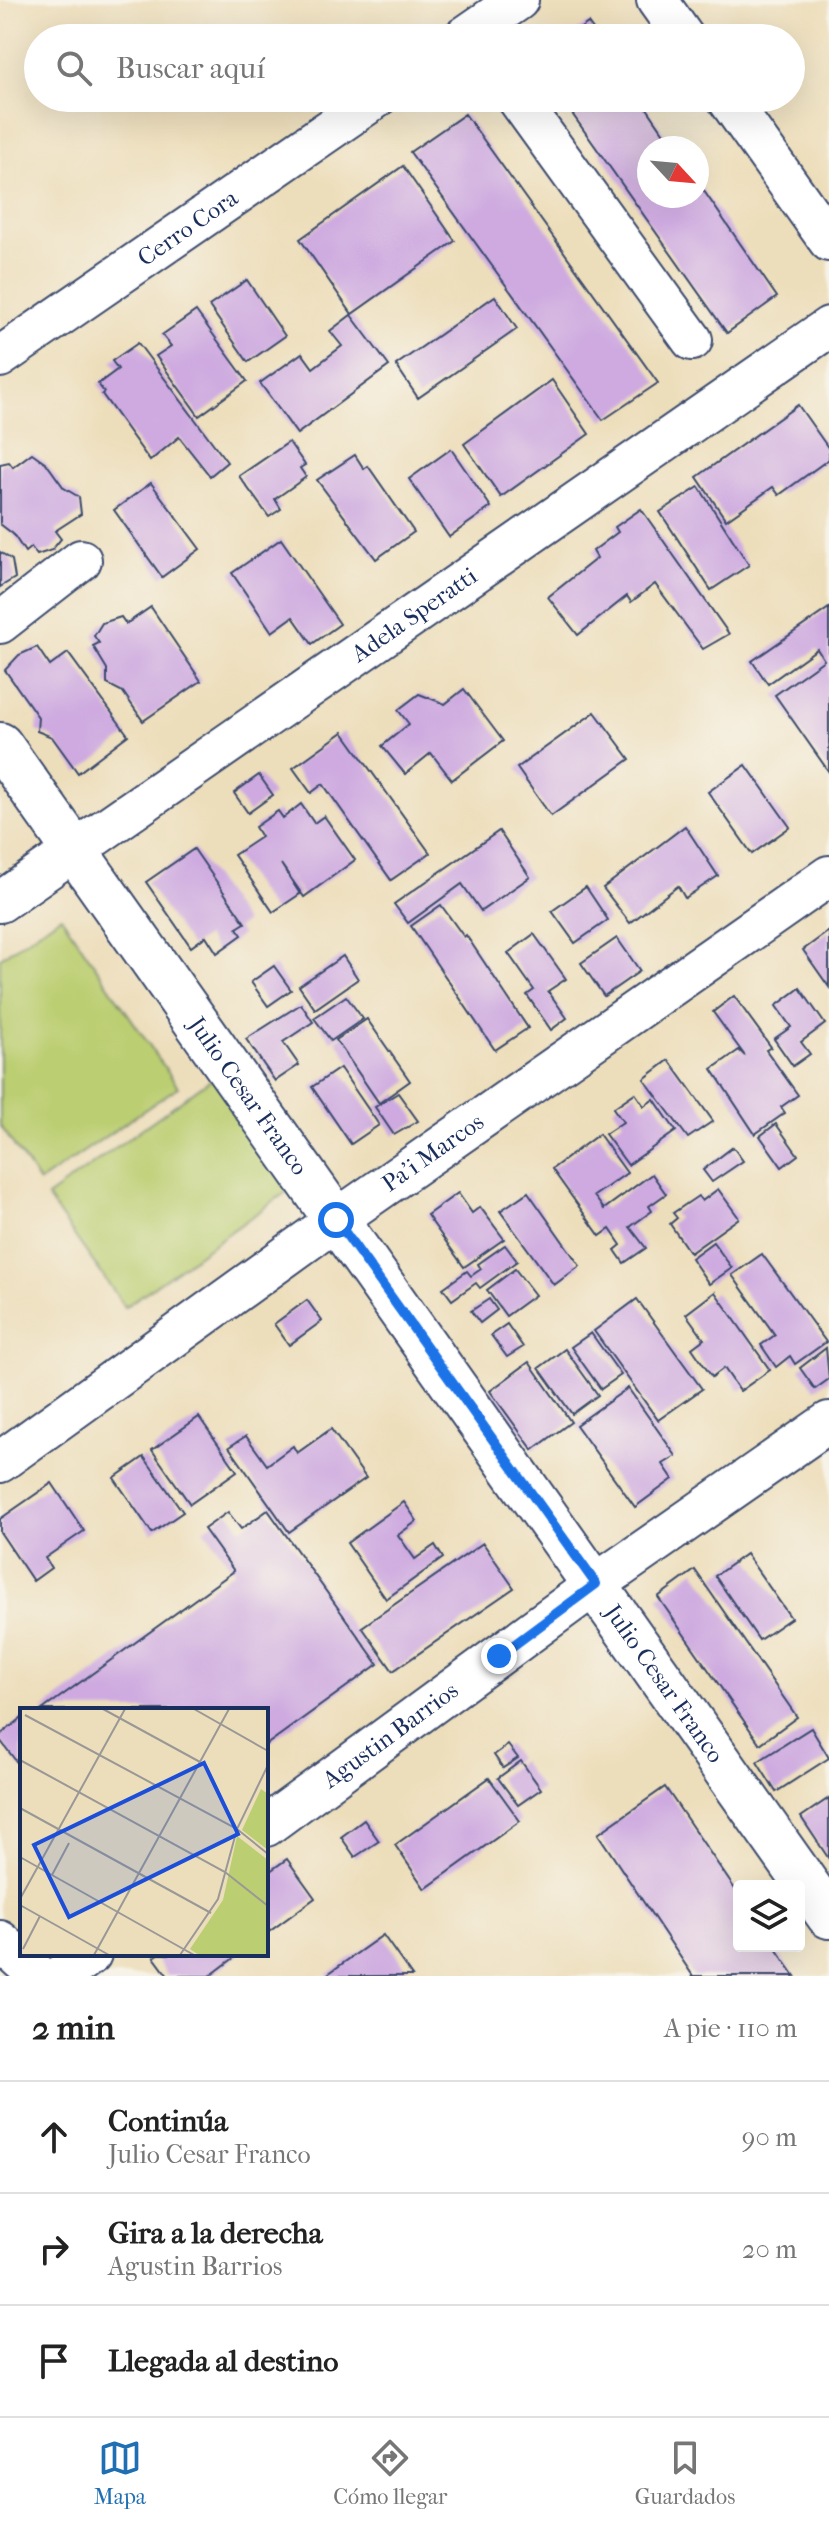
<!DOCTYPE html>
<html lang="es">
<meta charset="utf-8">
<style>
body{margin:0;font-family:"IM FELL French Canon",serif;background:#f6f6f6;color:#222}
.controls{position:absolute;right:24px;bottom:24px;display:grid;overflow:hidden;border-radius:8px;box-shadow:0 8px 32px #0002}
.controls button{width:72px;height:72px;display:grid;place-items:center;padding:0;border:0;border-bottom:2px solid #e0e0e0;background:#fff;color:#222;font:40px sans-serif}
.compass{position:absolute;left:637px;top:136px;width:72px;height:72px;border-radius:50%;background:#fff;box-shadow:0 8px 32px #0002;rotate:116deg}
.stop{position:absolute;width:24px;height:24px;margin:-18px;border:6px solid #1a73e8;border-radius:50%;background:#fff}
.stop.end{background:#1a73e8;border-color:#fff;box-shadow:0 2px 8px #0008}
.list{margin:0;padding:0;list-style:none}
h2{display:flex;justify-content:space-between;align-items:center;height:104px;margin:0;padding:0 32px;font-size:34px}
h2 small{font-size:26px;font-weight:400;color:#767676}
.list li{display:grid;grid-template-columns:52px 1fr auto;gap:24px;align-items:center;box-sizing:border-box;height:112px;padding:0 32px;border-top:2px solid #e0e0e0}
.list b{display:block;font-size:30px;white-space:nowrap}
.list p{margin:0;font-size:26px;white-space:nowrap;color:#767676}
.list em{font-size:26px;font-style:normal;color:#767676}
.icon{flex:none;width:44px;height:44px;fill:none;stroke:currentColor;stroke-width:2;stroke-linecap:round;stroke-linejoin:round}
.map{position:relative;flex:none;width:829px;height:1976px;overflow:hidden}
.search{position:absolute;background:#fff;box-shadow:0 8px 32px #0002;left:24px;right:24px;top:24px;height:88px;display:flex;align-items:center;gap:20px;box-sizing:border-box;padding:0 28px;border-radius:44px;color:#767676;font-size:30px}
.sheet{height:440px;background:#fff}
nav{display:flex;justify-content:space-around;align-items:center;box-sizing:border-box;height:112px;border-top:2px solid #e0e0e0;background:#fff;font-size:22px;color:#767676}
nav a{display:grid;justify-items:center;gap:4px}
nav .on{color:#1f6fb2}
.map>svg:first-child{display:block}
</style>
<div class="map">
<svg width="829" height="1976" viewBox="0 0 829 1976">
<rect width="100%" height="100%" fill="#f7f3e8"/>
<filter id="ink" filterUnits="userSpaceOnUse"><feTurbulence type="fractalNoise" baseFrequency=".0125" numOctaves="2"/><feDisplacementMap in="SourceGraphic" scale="16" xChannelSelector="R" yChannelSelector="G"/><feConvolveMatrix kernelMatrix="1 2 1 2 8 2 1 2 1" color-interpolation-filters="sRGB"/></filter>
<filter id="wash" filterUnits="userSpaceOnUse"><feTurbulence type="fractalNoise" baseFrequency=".006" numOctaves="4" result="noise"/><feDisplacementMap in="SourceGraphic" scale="32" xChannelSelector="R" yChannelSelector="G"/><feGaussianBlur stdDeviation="1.8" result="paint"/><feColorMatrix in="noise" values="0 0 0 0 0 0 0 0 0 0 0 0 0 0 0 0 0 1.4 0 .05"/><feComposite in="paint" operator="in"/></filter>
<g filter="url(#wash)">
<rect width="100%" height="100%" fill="#eddebb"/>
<g fill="#bbce71" stroke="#6b7e68" stroke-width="2">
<polygon points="61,916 178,1087 39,1182 0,1125 0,958"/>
<polygon points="221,1072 299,1183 125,1307 47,1197"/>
</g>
<g id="blocks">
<g fill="#ceaae0">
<polygon points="588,23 599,38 567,38"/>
<polygon points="561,98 640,98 674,148 649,148 649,196 697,196 697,181 777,297 727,333"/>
<polygon points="465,114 658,383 603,420 410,152"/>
<polygon points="403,166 455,241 352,314 300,239"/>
<polygon points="247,280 285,336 248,362 209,306"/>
<polygon points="495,296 517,329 418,398 396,365"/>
<polygon points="196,311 247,381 199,416 156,356 171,346 162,335"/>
<polygon points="351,315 389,366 297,434 260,383 302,353 313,368 342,346 330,331"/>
<polygon points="138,343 227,462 210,476 179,437 150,461 102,394 104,392 98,384 118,369 112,361"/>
<polygon points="552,380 589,434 501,497 464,444"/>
<polygon points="798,405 829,449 829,459 779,495 773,487 726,520 697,477"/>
<polygon points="289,442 305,465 300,468 306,477 275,499 281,509 269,517 239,476"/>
<polygon points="451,449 491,507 449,537 409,479"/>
<polygon points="32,453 46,463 64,488 79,497 81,514 55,531 61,539 52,550 37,555 31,547 25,552 13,534 0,524 0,464 9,462 13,467"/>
<polygon points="355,455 364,469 368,466 414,532 376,559 317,480"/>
<polygon points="151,483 200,549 162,577 114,510"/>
<polygon points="699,487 749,565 711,590 660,512"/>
<polygon points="641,509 729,634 703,649 655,584 631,602 627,596 578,635 548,597 597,558 593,551 618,532 615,527"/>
<polygon points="281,539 340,624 312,644 293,617 272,632 232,573"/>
<polygon points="0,552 12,560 15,578 0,587"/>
<polygon points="151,607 201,681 143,721 123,692 107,684 107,669 93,646 99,643 94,636 102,623 121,617 126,624"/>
<polygon points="829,608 829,772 775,695 824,660 817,649 768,684 752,661"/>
<polygon points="37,647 50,666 68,653 128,735 78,773 52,737 37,731 38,717 5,670 19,655"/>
<polygon points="464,689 503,741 452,780 431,753 405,774 382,746 409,724 398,710 419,694 445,704"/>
<polygon points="595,712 630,759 551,816 517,768"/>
<polygon points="343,732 430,853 391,880 323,784 311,793 293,768"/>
<polygon points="746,765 790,827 752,854 708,792"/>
<polygon points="259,775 273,795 248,813 234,793"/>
<polygon points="301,804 314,823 324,816 355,860 304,897 281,864 300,894 273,912 234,855 261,837 255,827 278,811 283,818"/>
<polygon points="685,826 718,876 685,898 678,886 630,923 603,888"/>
<polygon points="499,831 530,877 481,911 462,884 408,923 394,904"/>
<polygon points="194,849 245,923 237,928 242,935 217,953 206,936 191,947 146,882"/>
<polygon points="586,887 608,920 575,943 552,911"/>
<polygon points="441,905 464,937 466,935 528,1028 495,1050 411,926"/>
<polygon points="829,931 829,987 803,950"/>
<polygon points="534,934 566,979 548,991 567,1018 551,1030 527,995 534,990 508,953"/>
<polygon points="617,938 640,971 604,996 581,963"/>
<polygon points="343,956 358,979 315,1009 299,986"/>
<polygon points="274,966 291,990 268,1006 251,982"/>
<polygon points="800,988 825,1024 801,1042 810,1054 793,1066 774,1039 791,1027 776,1006"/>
<polygon points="346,996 363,1019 331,1041 314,1018"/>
<polygon points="734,996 771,1047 766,1050 798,1095 781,1107 785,1113 755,1134 712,1069 739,1050 745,1056 713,1012"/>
<polygon points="301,1004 313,1022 283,1042 299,1065 275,1081 246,1039"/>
<polygon points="367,1019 410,1081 379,1103 336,1040"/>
<polygon points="669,1060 713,1121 688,1138 644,1079"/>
<polygon points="340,1068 379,1125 351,1144 312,1087"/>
<polygon points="398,1093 418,1121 394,1135 375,1107"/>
<polygon points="635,1093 644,1106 654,1099 676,1131 628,1165 605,1134 623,1122 613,1108"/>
<polygon points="776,1124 798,1155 782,1167 760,1136"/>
<polygon points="599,1134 627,1173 594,1196 604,1209 652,1174 666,1194 649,1206 652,1211 630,1227 646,1248 624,1263 615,1250 621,1245 610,1229 600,1236 552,1169"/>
<polygon points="733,1147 743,1161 712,1182 703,1170"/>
<polygon points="718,1189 739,1218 690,1253 670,1224 677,1218 673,1213 698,1196 702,1201"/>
<polygon points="528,1192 580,1266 554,1285 500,1211"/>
<polygon points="458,1193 472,1213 480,1207 504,1239 464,1267 427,1215"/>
<polygon points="713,1242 732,1268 709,1284 691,1258"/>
<polygon points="505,1245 517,1261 480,1288 476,1283 452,1300 443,1288 467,1271 471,1276 481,1269 478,1264"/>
<polygon points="762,1254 826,1342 795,1364 790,1356 776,1367 761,1345 775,1335 732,1275"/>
<polygon points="515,1269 535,1295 506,1316 487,1290"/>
<polygon points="715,1292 770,1370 740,1391 724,1368 712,1377 692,1348 704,1339 686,1314"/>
<polygon points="489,1299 497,1310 480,1323 471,1311"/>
<polygon points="637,1299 702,1389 658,1420 594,1331"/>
<polygon points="307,1300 322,1321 289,1345 274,1324"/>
<polygon points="507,1324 523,1347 507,1357 491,1335"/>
<polygon points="591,1333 621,1375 601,1389 571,1347"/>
<polygon points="826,1348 829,1379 815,1389 800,1368"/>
<polygon points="565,1349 598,1395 572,1414 539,1368"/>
<polygon points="529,1362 571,1422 533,1450 490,1391"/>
<polygon points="628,1388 676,1456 663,1464 673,1479 635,1507 576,1425"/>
<polygon points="199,1417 237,1471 190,1504 152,1450"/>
<polygon points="331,1429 366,1478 289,1532 229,1447 246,1436 267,1465 293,1446 297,1453"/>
<polygon points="144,1457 183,1512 152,1533 114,1478"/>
<polygon points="52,1483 84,1531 45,1558 51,1568 33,1581 0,1532 0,1519"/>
<polygon points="404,1502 417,1521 398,1535 415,1559 435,1545 443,1558 386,1599 347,1543"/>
<polygon points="268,1510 378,1664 266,1745 266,1710 42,1710 234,1571 204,1529 228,1512 241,1529"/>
<polygon points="483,1543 514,1588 393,1671 362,1627"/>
<polygon points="746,1554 791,1618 759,1640 715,1576"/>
<polygon points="695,1570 797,1717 760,1744 658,1597"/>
<polygon points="22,1718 22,1769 0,1740 0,1735"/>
<polygon points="811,1728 829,1758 776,1792 757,1762"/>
<polygon points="508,1745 518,1758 503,1768 494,1755"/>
<polygon points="521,1761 541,1789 518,1805 498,1778"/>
<polygon points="489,1778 520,1821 425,1889 395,1845"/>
<polygon points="665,1787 739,1895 739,1946 774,1946 795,1976 693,1976 598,1834"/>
<polygon points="829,1798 829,1859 801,1817"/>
<polygon points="364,1820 379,1841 355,1857 341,1837"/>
<polygon points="287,1859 315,1898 266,1934 266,1874"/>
<polygon points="383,1935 412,1976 325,1976"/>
<polygon points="159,1954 239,1954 210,1976 168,1976 154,1957"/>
</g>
</g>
</g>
<g filter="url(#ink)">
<use href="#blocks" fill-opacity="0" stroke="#3a496c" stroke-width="2"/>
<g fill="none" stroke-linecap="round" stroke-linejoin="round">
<g stroke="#3a496c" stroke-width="44">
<g id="minor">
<polyline points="657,0 684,38"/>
<polyline points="463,38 518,0"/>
<polyline points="517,98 692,340"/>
<polyline points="727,98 829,241"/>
<path id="s1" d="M0,357l376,-259"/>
<polyline points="0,623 81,560"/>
<path id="s2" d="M0,902l829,-575"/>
<path id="s3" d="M0,1462l336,-242 493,-344"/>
<path id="s4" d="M266,1826l330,-242 233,-162"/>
<polyline points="0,1941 39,1976"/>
<polyline points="61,1976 91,1954"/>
</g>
</g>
<g stroke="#3a496c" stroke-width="48">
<g id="tertiary">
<path id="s5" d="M0,745l829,1171"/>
</g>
</g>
<use href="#minor" stroke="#fff" stroke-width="40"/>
<use href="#tertiary" stroke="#fff" stroke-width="44"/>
</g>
</g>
<g fill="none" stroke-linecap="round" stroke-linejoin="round" filter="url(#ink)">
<polyline stroke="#1a73e8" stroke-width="10" points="336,1220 596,1584 499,1656"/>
</g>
<g text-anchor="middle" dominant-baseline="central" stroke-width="7" stroke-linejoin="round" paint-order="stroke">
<g font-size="24" fill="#1b2f5e" stroke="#f7f3e8">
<text stroke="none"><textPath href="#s1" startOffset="228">Cerro Cora</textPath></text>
<text stroke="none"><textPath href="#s2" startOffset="504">Adela Speratti</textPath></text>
<text stroke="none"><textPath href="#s5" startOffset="430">Julio Cesar Franco</textPath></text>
<text stroke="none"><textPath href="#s3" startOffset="532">Pa'i Marcos</textPath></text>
<text stroke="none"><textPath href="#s5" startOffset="1150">Julio Cesar Franco</textPath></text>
<text stroke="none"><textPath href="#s4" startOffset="154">Agustin Barrios</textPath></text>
</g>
</g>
<g transform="translate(20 1708)">
<rect width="248" height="248" fill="#eddebb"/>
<path d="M241,81l7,5v56l-26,-20zM217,128l31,24v95h-69l-9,-6 33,-49z" fill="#bbce71"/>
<path fill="none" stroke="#999896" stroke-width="2" d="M83,1l97,53M174,1l74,42M5,7l212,114 31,25M0,52l205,112 43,34M0,100l191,105M0,149l174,98M32,167l17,-32M0,191l105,-190M0,197l89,50M3,241l17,-33M74,247l135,-246M160,247l38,-56 19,-70 31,-64"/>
<path fill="#1d4ed8" fill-opacity="0.15" stroke="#1d4ed8" stroke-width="4" d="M184,55l34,71 -169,83 -35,-72z"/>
<rect width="248" height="248" fill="none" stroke="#1b2f5e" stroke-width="4"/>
</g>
</svg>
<div class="controls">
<button><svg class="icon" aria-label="layers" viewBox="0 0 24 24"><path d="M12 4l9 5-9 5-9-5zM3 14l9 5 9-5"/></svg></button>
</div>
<svg class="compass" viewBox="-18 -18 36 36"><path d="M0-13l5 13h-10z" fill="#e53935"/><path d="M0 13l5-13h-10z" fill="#767676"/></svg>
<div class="stop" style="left:336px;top:1220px"></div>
<div class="stop end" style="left:499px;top:1656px"></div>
<div class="search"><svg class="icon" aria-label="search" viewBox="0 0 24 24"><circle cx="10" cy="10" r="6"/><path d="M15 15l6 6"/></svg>Buscar aquí</div>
</div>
<section class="sheet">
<h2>2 min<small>A pie · 110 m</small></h2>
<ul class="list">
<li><svg class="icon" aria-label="ahead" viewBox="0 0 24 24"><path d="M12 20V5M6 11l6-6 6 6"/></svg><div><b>Continúa</b><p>Julio Cesar Franco</p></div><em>90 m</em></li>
<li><svg class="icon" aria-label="right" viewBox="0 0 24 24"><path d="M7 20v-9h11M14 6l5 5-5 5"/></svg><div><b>Gira a la derecha</b><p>Agustin Barrios</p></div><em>20 m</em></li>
<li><svg class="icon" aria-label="arrive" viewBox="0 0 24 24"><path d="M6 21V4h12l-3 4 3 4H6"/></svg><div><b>Llegada al destino</b></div></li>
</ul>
</section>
<nav>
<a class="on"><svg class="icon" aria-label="map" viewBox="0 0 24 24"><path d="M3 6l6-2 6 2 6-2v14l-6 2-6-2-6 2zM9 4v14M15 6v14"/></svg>Mapa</a>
<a><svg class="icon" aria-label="directions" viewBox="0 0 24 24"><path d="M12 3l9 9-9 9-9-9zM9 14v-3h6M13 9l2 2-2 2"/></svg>Cómo llegar</a>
<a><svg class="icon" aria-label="saved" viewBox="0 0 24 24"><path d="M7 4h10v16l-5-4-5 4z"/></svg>Guardados</a>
</nav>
